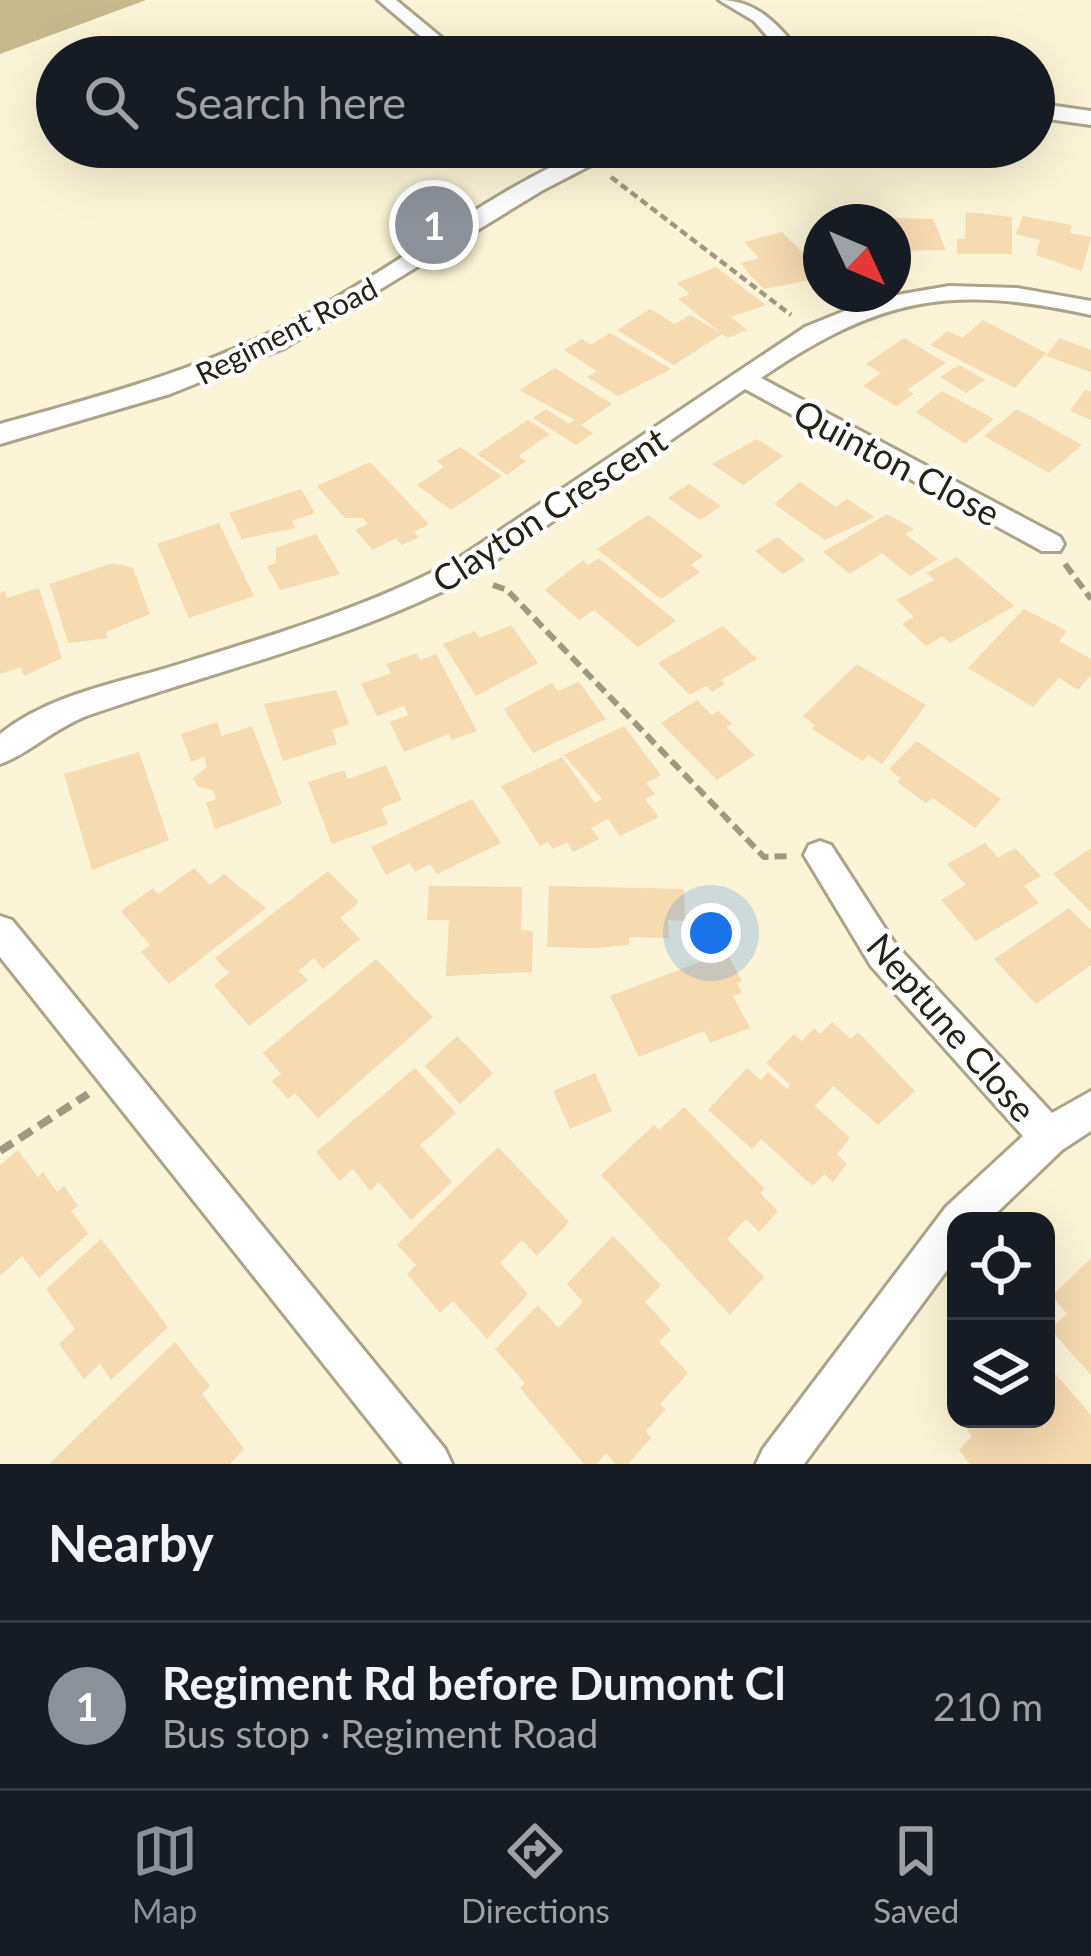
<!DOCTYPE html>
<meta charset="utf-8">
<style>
body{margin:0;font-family:Lato,sans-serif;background:#242831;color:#f1f3f6}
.controls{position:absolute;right:36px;bottom:36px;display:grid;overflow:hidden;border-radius:24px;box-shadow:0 12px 48px #0002}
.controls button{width:108px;height:108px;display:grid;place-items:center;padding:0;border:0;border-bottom:3px solid #363941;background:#171b24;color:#f1f3f6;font:60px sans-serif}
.compass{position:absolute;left:803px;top:204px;width:108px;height:108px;border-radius:50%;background:#171b24;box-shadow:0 12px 48px #0002;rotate:134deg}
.you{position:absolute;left:711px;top:933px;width:42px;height:42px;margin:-30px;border:9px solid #fff;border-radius:50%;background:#1a73e8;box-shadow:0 0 0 18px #1a73e833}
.badge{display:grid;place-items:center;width:78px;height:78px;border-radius:50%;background:#8c9099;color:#fff;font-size:39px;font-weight:700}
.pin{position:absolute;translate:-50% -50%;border:6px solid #fff;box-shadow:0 3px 12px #0006}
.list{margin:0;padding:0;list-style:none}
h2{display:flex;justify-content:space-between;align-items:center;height:156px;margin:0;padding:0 48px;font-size:51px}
h2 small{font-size:39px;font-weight:400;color:#9ea1a6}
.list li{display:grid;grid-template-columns:78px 1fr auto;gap:36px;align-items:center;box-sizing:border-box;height:168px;padding:0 48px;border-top:3px solid #363941}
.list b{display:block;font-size:45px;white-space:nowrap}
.list p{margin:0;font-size:39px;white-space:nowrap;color:#9ea1a6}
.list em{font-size:39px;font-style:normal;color:#9ea1a6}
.icon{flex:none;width:66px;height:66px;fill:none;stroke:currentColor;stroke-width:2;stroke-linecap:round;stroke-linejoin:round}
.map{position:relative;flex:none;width:1091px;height:1464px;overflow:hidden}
.search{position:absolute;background:#171b24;box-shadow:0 12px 48px #0002;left:36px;right:36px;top:36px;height:132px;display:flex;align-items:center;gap:30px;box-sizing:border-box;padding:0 42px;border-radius:66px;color:#9ea1a6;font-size:45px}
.sheet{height:324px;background:#171b24}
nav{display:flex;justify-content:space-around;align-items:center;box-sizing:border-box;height:168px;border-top:3px solid #363941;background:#171b24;font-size:33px;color:#9ea1a6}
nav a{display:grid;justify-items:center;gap:6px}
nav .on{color:#8c9099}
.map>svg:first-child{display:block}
</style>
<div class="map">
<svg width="1091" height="1464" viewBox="0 0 1091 1464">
<rect width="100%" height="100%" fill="#fcf4d6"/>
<polygon fill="#c6ba8c" points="0,0 146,0 0,54"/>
<g fill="#f6dab0">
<polygon points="966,212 1012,217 1012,254 957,254 957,239 965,239"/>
<polygon points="1023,216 1072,225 1070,233 1091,237 1082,271 1036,255 1040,240 1016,234"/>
<polygon points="893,218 933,219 946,250 893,251"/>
<polygon points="782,232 821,270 821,278 764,289 750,275 741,263 759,258 744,242"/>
<polygon points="716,267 766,305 731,317 747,330 728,338 722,334 674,365 617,330 650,309 675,324 690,315 721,333 678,299 690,294 677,283"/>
<polygon points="983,320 1046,353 1015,388 930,345 948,331 962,338"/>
<polygon points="610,333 671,369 618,396 587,377 597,371 564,350 582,339 591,345"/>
<polygon points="904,338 946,363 907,390 914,394 896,406 863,386 881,373 866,364"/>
<polygon points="1059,338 1091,350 1091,372 1046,356"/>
<polygon points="959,365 985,380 966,393 940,377"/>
<polygon points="555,368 612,404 581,425 593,433 576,445 533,418 546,409 569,424 575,420 519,390"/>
<polygon points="1085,390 1091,392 1091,420 1070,411"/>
<polygon points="942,391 994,419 965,444 916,412"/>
<polygon points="1017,409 1082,445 1049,473 984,436"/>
<polygon points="528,420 550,434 518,456 526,461 507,475 477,454"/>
<polygon points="757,439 783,456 743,485 712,464"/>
<polygon points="460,447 502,476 451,510 417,485 444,467 437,461"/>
<polygon points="370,462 429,524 414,532 419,537 402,545 396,538 373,550 355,530 368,524 363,518 345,518 317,486"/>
<polygon points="800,482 836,507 847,499 875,517 825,540 774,504"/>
<polygon points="689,484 721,506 700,520 668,498"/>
<polygon points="301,489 315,513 292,521 295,528 242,539 229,513"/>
<polygon points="887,514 914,529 905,534 938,559 910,576 882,553 850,574 823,552"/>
<polygon points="648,515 703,556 691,565 700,572 661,599 597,549"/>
<polygon points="219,523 254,596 189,618 157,544"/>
<polygon points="316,534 340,574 280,590 267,566 276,563 276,548"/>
<polygon points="778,537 805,560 783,574 755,551"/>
<polygon points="957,557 1014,606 950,643 942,636 926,646 902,624 914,617 896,600 934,580 926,573"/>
<polygon points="599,558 676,621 638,647 594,610 579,620 545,590 583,560 588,565"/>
<polygon points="113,563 133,568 150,614 106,632 108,638 68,643 50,584"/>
<polygon points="39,588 62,658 24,676 21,667 0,674 0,593 5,591 7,598"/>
<polygon points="1024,609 1067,631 1059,641 1091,659 1091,675 1078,690 1059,678 1033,707 968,668"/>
<polygon points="511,625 538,663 476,696 443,644 475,631 480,638"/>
<polygon points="723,626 757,659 721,680 725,684 712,692 706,686 690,695 658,663"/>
<polygon points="417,653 420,660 436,654 477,731 452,740 449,734 404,752 390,722 408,715 404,706 377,716 361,684 391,673 386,664"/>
<polygon points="857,664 926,705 882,764 868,755 863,761 812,729 815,725 803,716"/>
<polygon points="579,682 606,719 533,753 504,709 552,683 558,691"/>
<polygon points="336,690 349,724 332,730 337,744 283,761 264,704"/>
<polygon points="697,700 712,715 718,711 732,724 726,727 755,755 717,780 661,723"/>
<polygon points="217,722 222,736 252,726 282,804 215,829 206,803 216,799 213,790 198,787 193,778 207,767 204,757 191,762 181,734"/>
<polygon points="624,726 661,775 646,783 655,794 645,799 659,817 620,836 608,819 591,828 599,839 573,852 567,842 553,849 548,842 540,846 501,786 562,757 595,803 602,799 564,755"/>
<polygon points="917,741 1001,799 975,828 933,798 926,803 897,782 901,778 889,769"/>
<polygon points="139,752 169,840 92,870 64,774"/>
<polygon points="386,765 402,800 381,808 388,824 332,844 308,782 344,770 348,779"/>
<polygon points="472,799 501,843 437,874 430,864 415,872 410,863 386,875 371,847"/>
<polygon points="985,843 998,858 1015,848 1041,876 1024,886 1039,903 976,941 941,900 966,885 947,864"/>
<polygon points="1091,848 1091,912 1053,874"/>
<polygon points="194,868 210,885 224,874 266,908 169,984 141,952 150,945 121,911 153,888 158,894"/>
<polygon points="328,871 359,902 340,918 360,939 323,969 314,958 298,971 308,980 249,1026 214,985 229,973 215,958"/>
<polygon points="429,886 522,887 521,930 533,931 532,972 446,976 449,920 427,920"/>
<polygon points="549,886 684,889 685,921 668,920 669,938 629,937 629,945 592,948 547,947"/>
<polygon points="1069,908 1091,930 1091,965 1036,1004 994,959"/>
<polygon points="726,952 742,981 737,983 742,993 733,996 750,1028 710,1043 704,1031 639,1057 610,996"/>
<polygon points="376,959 433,1017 318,1118 295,1093 288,1099 272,1081 281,1074 263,1053"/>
<polygon points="832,1022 851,1039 858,1032 915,1091 878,1125 833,1086 815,1106 850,1138 837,1154 847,1164 833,1182 824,1174 813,1186 761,1139 752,1149 708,1110 747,1068 761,1080 768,1072 787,1089 790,1085 766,1063 794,1034 802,1041 814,1028 820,1034"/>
<polygon points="457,1036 493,1073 460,1104 425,1066"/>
<polygon points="415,1068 456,1113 420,1145 452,1182 411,1220 379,1182 370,1191 353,1169 340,1181 316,1152"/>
<polygon points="595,1073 612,1111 570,1129 553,1091"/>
<polygon points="684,1107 765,1189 760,1193 778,1211 759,1232 746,1219 727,1239 764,1277 730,1315 601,1175 654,1125 659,1130"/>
<polygon points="498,1147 569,1222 537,1256 522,1240 500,1263 528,1294 487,1339 453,1301 440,1313 407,1274 416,1265 397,1245"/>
<polygon points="18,1150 38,1177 43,1172 57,1192 64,1186 78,1206 71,1211 88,1234 39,1278 22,1256 0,1276 0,1165"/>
<polygon points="613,1236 661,1285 645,1302 671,1330 659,1342 688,1373 660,1404 666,1409 646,1431 651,1438 628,1464 615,1464 606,1453 597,1464 584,1464 520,1388 525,1383 495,1349 538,1305 558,1328 583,1302 567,1284"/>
<polygon points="101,1239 168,1327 111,1380 100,1364 84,1379 59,1344 75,1329 46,1289"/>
<polygon points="1091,1258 1091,1375 1050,1329 1067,1314 1052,1296"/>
<polygon points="175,1342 210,1386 202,1394 244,1449 230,1464 49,1464"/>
<polygon points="1046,1363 1091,1415 1091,1464 970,1464 959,1450 972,1436 967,1429 976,1419 1046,1419"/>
</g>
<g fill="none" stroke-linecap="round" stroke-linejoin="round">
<g stroke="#aba488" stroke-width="6">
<g id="minor">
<polygon points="378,0 396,0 465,57 445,57"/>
<path d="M719,0c40,0 61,27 85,57h-19l-31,-36z"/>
<path d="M949,286l68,2 74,13v14c-141,-31 -211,-18 -330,63l299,159 4,7 -4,7h-18l-297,-162 -272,187c-122,64 -255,94 -384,139 -35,13 -62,40 -89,49v-30c47,-38 113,-50 170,-67 97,-30 193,-58 283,-105l352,-235 69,-28z"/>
<polygon points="820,841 831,845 895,944 1052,1113 1091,1091 1091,1131 1062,1150 988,1221 956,1221 956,1258 804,1464 756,1464 763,1449 946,1207 1023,1136 871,966 804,855 809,845"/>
<polygon points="0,916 12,920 445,1449 452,1464 403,1464 0,957"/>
</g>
</g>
<g stroke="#aba488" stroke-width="6">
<g id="tertiary">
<polygon points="1034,103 1091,111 1091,125 1034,117"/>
<path d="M594,147h32l-83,43 -259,158 -114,46 -170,50v-20c103,-29 207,-56 302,-107 100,-53 187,-126 292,-170z"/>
</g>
</g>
<polyline stroke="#9f9983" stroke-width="4.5" stroke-dasharray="8 4.5" stroke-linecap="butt" points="611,177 791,315"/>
<g stroke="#9f9983" stroke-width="6" stroke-dasharray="12 6" stroke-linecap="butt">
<polyline points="1065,564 1091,599"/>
<polyline points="493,585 507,590 764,857 791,856"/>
</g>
<polyline stroke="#9f9983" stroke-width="8" stroke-dasharray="15 8" stroke-linecap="butt" points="0,1151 88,1094"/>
<use href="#minor" fill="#fff" fill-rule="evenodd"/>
<use href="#tertiary" fill="#fff" fill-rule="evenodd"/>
</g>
<g text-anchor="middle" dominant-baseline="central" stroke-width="9" stroke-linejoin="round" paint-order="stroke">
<g font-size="30" fill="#252217" stroke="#fff">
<text transform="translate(286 330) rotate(-27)">Regiment Road</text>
</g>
<g font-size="36" fill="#252217" stroke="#fff">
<text transform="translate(897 462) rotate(28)">Quinton Close</text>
<text transform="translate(549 509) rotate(-33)">Clayton Crescent</text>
<text transform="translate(952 1027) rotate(49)">Neptune Close</text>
</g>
</g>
</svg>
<div class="controls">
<button><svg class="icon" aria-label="locate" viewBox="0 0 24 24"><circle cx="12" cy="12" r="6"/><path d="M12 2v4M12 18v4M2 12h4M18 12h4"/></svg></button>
<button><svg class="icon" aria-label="layers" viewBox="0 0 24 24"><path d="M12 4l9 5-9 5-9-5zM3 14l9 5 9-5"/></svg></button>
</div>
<svg class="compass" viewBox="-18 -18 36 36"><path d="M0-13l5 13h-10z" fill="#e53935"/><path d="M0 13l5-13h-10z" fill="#9ea1a6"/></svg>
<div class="you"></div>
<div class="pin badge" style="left:434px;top:225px">1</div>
<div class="search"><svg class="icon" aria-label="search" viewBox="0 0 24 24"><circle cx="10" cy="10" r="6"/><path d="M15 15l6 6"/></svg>Search here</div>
</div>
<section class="sheet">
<h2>Nearby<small></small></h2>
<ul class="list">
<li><span class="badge">1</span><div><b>Regiment Rd before Dumont Cl</b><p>Bus stop · Regiment Road</p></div><em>210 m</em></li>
</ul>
</section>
<nav>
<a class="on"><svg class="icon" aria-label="map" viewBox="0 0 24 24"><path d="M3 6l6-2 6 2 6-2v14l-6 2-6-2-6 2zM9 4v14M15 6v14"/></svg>Map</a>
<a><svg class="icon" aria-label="directions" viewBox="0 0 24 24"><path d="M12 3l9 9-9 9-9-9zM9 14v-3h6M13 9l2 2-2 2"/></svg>Directions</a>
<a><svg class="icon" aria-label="saved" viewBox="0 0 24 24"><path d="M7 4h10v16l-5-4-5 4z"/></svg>Saved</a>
</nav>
